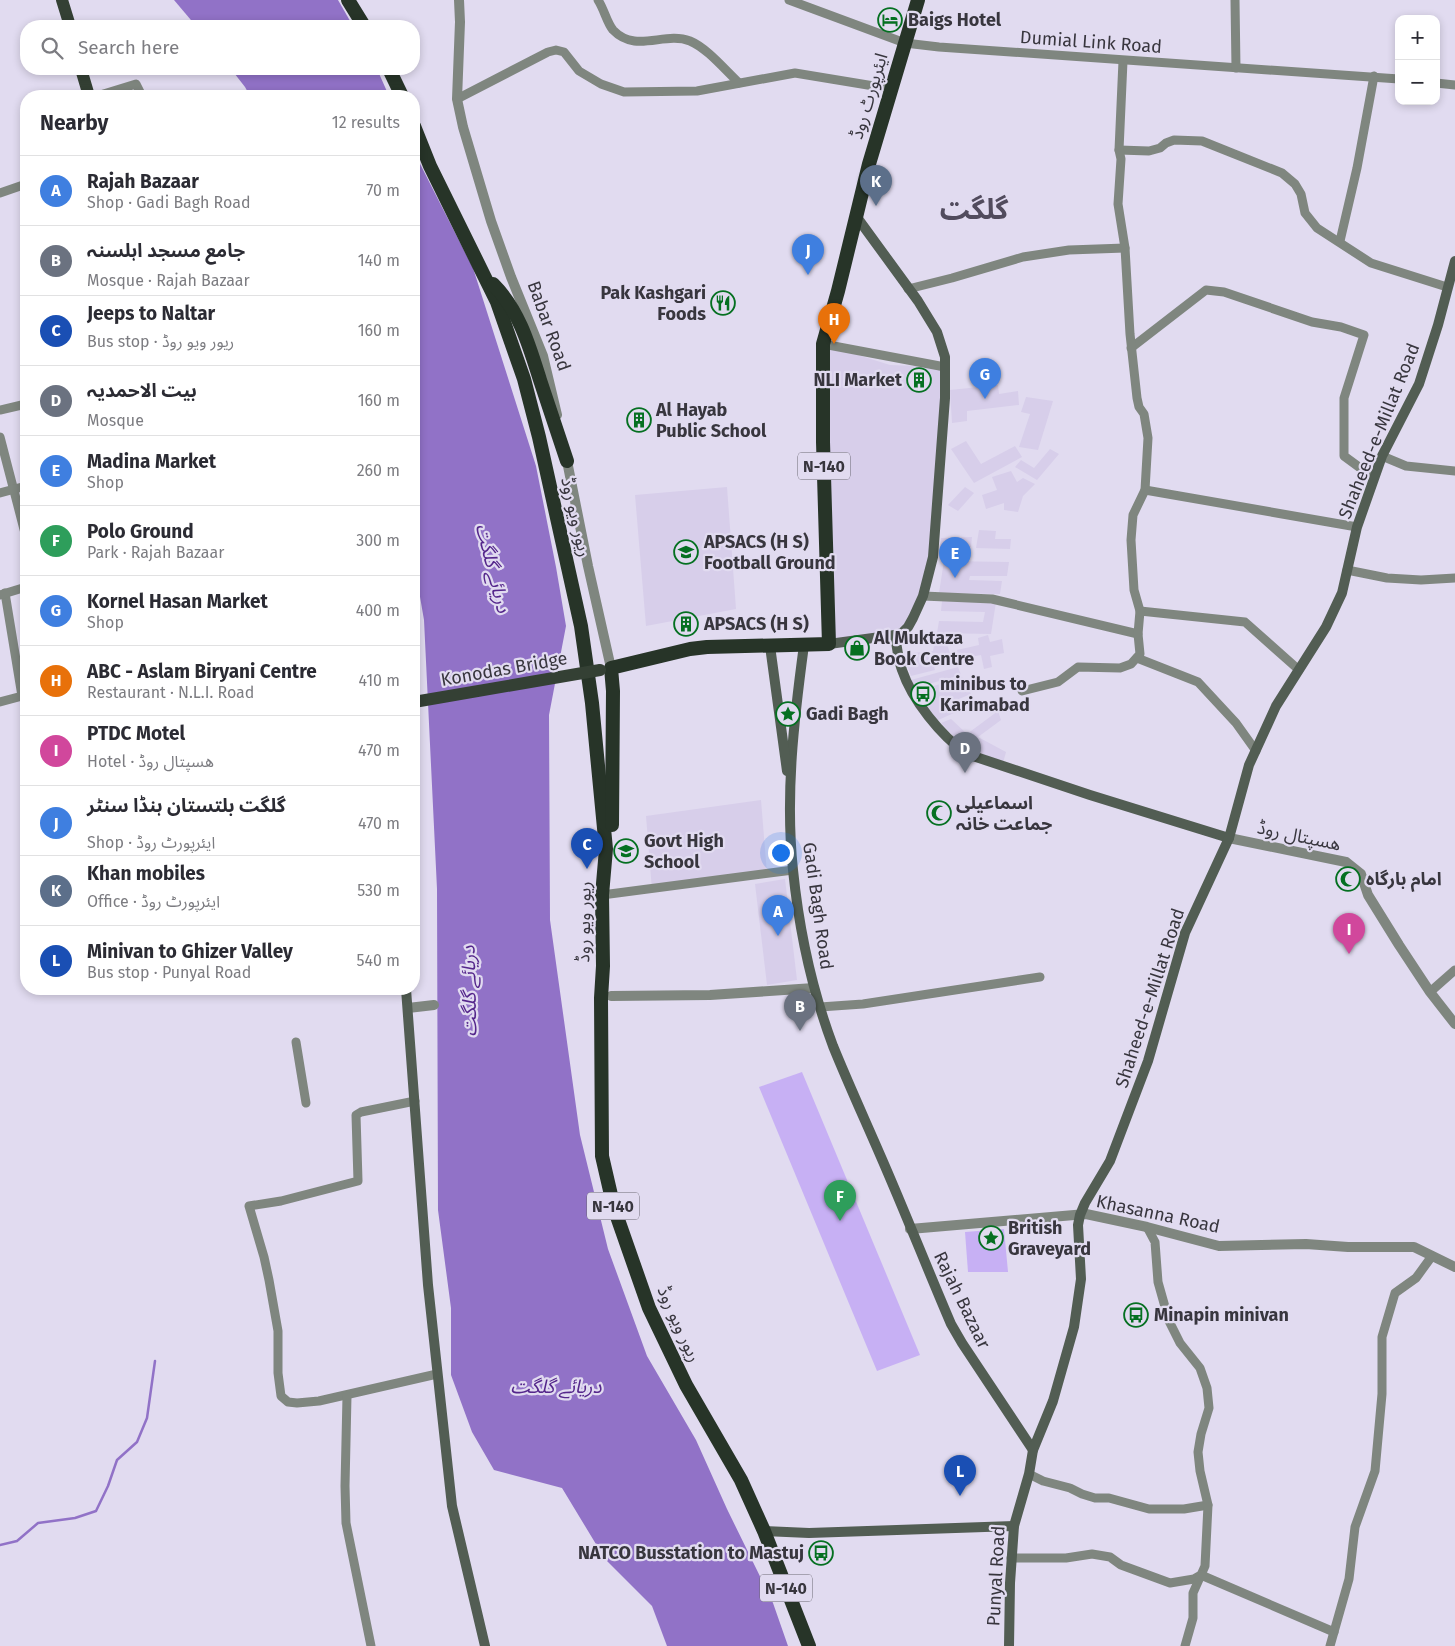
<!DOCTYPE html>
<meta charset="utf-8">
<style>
body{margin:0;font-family:"Fira Sans","Noto Sans Arabic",sans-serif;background:#f2f2f3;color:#2b2b33}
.controls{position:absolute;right:15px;top:15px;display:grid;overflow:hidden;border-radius:10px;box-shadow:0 2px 8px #0003}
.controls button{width:45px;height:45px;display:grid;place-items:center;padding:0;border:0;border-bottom:1px solid #e1e1e2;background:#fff;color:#2b2b33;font:25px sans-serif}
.you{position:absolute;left:780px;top:852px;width:18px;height:18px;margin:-12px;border:4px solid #fff;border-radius:50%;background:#1a73e8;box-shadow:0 0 0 8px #1a73e833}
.badge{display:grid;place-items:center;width:32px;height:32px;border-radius:50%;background:#057021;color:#fff;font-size:16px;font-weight:700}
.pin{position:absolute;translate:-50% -41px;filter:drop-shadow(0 1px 2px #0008)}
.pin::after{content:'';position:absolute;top:26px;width:18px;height:15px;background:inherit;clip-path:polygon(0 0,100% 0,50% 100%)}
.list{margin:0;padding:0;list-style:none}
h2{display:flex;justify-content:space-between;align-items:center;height:65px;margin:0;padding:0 20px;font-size:21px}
h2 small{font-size:16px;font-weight:400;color:#7c7c81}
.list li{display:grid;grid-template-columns:32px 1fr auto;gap:15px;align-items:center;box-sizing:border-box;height:70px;padding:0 20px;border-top:1px solid #e1e1e2}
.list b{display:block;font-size:19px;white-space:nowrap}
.list p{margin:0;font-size:16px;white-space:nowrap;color:#7c7c81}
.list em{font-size:16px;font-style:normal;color:#7c7c81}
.icon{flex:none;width:28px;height:28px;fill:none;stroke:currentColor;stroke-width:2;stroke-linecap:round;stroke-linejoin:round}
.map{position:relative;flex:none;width:1455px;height:1646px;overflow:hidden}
.search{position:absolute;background:#fff;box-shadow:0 2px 8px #0003;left:20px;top:20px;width:400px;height:55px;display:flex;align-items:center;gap:12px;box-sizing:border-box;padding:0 18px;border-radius:20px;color:#7c7c81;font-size:19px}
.panel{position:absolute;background:#fff;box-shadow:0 2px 8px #0003;left:20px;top:90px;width:400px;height:905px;border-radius:20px}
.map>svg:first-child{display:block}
</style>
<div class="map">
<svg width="1455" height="1646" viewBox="0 0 1455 1646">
<rect width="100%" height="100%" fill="#e1dbf0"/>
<g fill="#d7ceea">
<polygon points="823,344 890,365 945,367 931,569 908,627 829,645"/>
<polygon points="998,385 999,394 1018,391 1019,405 967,411 967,421 952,423 950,390"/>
<polygon points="1026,397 1053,401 1038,450 1019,447 1030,414 1021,412"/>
<polygon points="966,441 981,464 1015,446 1022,457 974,483 951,449"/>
<polygon points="1050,449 1059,454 1037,480 1015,467 1021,460 1034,468"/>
<polygon points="1011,471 1017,482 1023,478 1035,484 1023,496 1018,512 1004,510 1004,503 986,509 982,495 997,490 992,477"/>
<polygon points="727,487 736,609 646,626 635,495"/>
<polygon points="965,487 974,493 958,511 948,505"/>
<polygon points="979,530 996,531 995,539 1011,539 1010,549 976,548"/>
<polygon points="972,537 971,547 940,548 941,538"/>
<polygon points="944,561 1009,562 1007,576 970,576 969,580 1002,581 1000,594 939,593"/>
<polygon points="942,601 996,602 991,634 937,633 939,621 983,622 985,612 941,611"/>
<polygon points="910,633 945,637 951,657 933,662 935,670 911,676 903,654 933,651 934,646 905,645"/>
<polygon points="988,635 990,642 1002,639 1004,653 990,656 992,667 984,669 981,655 959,659 957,650 979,645 978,638"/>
<polygon points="958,667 961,675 914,688 911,680"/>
<polygon points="962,677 971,694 939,707 942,711 971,698 974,704 936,721 918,691"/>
<polygon points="998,711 1001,720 978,737 1006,752 1003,763 962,745 941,723 951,719 967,734"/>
<polygon points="761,800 767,874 652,890 646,816"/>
<polygon points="785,879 797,980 767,985 755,884"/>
</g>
<g fill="#c7b0f4">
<polygon points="802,1072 920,1355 877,1371 759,1087"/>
<polygon points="1004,1229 1008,1272 968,1272 965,1232"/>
</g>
<g fill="#9172c7">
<polygon points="174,0 338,0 353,26 196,26"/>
<polygon points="231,69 377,69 389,96 250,96 245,87"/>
<polygon points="414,152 473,268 536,466 556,567 566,626 549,715 550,920 580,1135 608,1249 647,1356 696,1440 727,1509 773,1603 788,1646 667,1646 652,1606 605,1559 562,1488 494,1470 472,1432 451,1375 451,1308 438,1210 437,889 424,620 414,562"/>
</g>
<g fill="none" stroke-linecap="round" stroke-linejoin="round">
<polyline stroke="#9172c7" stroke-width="2.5" points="0,1545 17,1541 38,1523 75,1518 96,1511 108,1486 117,1460 137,1442 147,1418 155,1361"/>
<g stroke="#7f867f" stroke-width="9">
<path d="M598,0c6,9 9,23 15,30 23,24 51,1 77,11 17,7 35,29 49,42"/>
<polyline points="789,0 905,43 939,47 1399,79"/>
<polyline points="1235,0 1236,68"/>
<polyline points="1436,83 1455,85"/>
<polyline points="97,96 136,84 142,96"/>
<polyline points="457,99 548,52 556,50 564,52 579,71 601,84 624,92 697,91 795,73 892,89"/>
<polyline points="1119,150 1149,151 1160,148 1166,143 1174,140 1202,141 1282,173 1295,184 1301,194 1305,213 1317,228 1371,263 1447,287"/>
<polyline points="0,193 26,184"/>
<polyline points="1340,241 1357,168 1374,76"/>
<polyline points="908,289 952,278 1023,257 1069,250 1125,248"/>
<polyline points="823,344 945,367"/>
<polyline points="1131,348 1206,290 1224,292 1312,322 1341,327 1364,335 1344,398 1344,456 1374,478"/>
<polyline points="0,410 26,404"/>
<polyline points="0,437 26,537"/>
<polyline points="1382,456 1406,466 1455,471"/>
<polyline points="1145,490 1357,527"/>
<polyline points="0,493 26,486"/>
<polyline points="1347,570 1387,578 1421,580 1455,578"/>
<polyline points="5,593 22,696"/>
<polyline points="0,595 26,587"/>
<polyline points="923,596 992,599 1138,634"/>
<polyline points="1140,611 1245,622 1299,670"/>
<polyline points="1137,658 1198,682 1236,723 1256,751"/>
<polyline points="1022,691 1058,682 1078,667 1120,668 1131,664 1140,654 1138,634 1140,611 1134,590 1131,540 1133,515 1145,490 1148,438 1144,414 1139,407 1137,398 1130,334 1125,248 1118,204 1121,159 1119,150 1123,61"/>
<polyline points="0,702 26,695"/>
<polyline points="602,895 793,870"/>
<polyline points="1430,992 1455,970"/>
<polyline points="820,1007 863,1004 1040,977"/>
<polyline points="296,1042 306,1103"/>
<polyline points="415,1101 361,1112 356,1115 358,1181 281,1201 249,1206 264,1257 269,1280 278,1331 278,1373 281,1396 288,1402 297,1403 319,1401 437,1374"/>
<polyline points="347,1396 345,1486 346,1523 371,1646"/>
<polyline points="1029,1474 1043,1481 1070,1488 1082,1494 1095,1498 1109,1498 1149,1509 1184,1509 1208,1505"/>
<polyline points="1011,1558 1066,1558 1092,1554 1110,1557 1121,1565 1170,1583 1194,1579 1201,1575 1205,1566 1208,1505 1200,1471 1198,1452 1201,1434 1209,1408 1207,1388 1200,1368 1180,1343 1169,1321 1158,1282 1155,1242 1147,1227"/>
<polyline points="1185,1646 1193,1618 1193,1593 1201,1575 1334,1632"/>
<polyline points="1330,1646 1349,1579 1355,1527 1375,1471 1382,1394 1382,1337 1395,1293 1416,1278 1432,1256"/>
</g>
<g stroke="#7f867f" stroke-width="10">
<polyline points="459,0 460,22 457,99 463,127 491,221 511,277 543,356 557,415"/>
<polyline points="566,456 588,566 611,668"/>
<polyline points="1229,838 1346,862 1361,874 1368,895 1399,945 1430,992 1455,1024"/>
<polyline points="611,996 710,995 814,988"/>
<polyline points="408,1008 434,1005"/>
<polyline points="910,1229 1086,1214 1147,1227 1219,1246 1306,1244 1348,1247 1414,1247 1455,1267"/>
</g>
<g stroke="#525d53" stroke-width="10">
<path d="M895,635c2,12 3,24 7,35 10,30 39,66 65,84l123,41 139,43"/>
<polyline points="829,644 895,635 902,633 908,627 913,618 923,596 933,557 945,398 945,357 937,332 918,301 856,216"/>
<path d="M804,645c-10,74 -19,150 -11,225 6,59 19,120 40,176 15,37 32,74 48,111 24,55 46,111 70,167l11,19 71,107"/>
<polyline points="770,646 787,771"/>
<polyline points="406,989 428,1285 452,1506 485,1646"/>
<polyline points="764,1531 809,1533 1014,1526"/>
<polyline points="1009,1646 1010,1583 1014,1526 1029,1474 1033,1450 1053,1401 1074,1327 1081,1279 1078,1225 1080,1215 1085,1203 1110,1161 1148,1061 1185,933 1229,838 1249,765 1276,706 1326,627 1342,593 1357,527 1382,456 1419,384 1438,325 1455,261"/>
</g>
<g stroke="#344034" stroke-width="12">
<polyline points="62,0 70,26"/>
<polyline points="81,69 89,96"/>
</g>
<g stroke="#273428" stroke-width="14">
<polyline points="348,0 364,26"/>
<polyline points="389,69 402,96"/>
<polyline points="414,126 430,166 497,302 524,379 539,437 581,626 592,703 606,849 602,895 603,966 601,998 602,1156 614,1208 649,1308 686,1385 741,1480 764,1531 809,1646"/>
<path d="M493,284c26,26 36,61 47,96 9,27 18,54 27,81"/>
<polyline points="612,825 613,691 611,668 690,649 707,647 829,644 823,442 823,344 838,291 869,164 918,0"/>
</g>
<polyline stroke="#344034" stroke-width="12" points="414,702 600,670"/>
</g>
<defs>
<g id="hotel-ring" transform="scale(1.25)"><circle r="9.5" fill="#e1dbf0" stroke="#057021" stroke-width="1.5"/><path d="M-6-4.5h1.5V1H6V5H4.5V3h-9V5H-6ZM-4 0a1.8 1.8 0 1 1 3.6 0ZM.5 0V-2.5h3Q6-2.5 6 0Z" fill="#057021"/></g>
<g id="restaurant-ring" transform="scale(1.25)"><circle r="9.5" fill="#e1dbf0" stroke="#057021" stroke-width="1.5"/><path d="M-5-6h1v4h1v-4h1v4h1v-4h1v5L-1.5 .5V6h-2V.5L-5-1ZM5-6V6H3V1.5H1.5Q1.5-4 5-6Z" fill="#057021"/></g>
<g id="building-ring" transform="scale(1.25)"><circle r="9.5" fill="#e1dbf0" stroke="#057021" stroke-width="1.5"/><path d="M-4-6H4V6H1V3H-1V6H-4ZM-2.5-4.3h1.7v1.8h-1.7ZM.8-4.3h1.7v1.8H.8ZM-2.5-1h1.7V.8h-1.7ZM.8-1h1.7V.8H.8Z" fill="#057021"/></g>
<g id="school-ring" transform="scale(1.25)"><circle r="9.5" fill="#e1dbf0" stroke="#057021" stroke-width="1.5"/><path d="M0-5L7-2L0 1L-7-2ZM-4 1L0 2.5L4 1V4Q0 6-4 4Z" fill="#057021"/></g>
<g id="shop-ring" transform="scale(1.25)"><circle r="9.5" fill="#e1dbf0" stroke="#057021" stroke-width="1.5"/><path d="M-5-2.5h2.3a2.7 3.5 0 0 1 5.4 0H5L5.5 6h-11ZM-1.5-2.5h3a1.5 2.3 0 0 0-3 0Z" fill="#057021"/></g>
<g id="bus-ring" transform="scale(1.25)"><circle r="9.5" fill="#e1dbf0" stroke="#057021" stroke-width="1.5"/><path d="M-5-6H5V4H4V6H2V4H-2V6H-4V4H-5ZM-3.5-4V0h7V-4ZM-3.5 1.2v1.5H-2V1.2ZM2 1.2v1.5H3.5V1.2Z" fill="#057021"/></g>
<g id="sight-ring" transform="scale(1.25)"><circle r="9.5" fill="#e1dbf0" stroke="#057021" stroke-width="1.5"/><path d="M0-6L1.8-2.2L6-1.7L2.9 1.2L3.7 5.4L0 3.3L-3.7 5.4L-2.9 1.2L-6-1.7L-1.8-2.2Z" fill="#057021"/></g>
<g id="mosque-ring" transform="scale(1.25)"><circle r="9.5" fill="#e1dbf0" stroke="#057021" stroke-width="1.5"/><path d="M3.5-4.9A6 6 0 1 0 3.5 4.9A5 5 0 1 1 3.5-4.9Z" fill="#057021"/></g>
</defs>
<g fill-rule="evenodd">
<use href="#hotel-ring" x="890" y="20"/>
<use href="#restaurant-ring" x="723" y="303"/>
<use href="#building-ring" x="919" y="380"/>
<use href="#building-ring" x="639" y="420"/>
<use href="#school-ring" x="686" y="552"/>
<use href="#building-ring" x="686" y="624"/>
<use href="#shop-ring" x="857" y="648"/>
<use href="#bus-ring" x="923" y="694"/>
<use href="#sight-ring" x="788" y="714"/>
<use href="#mosque-ring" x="939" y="813"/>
<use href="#school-ring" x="626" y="851"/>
<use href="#mosque-ring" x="1348" y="879"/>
<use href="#sight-ring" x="991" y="1238"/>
<use href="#bus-ring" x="1136" y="1315"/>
<use href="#bus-ring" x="821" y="1553"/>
</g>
<g text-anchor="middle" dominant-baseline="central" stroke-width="4.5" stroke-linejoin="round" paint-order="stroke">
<g fill="#e1dbf0" stroke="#6b6873" stroke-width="1">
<rect x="798" y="452.5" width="52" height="27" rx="4"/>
<rect x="587" y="1192.5" width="52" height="27" rx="4"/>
<rect x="760" y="1574.5" width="52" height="27" rx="4"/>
</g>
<g font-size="16" font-weight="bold" fill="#38363e">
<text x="824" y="466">N-140</text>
<text x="613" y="1206">N-140</text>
<text x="786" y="1588">N-140</text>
</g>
<g font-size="18" font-weight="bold" fill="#38363e" stroke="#e1dbf0" text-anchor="start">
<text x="908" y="20">Baigs Hotel</text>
<text x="706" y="293" text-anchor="end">Pak Kashgari<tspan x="706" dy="21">Foods</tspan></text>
<text x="902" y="380" text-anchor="end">NLI Market</text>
<text x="656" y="410">Al Hayab<tspan x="656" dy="21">Public School</tspan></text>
<text x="704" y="542">APSACS (H S)<tspan x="704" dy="21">Football Ground</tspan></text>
<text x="704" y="624">APSACS (H S)</text>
<text x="874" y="638">Al Muktaza<tspan x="874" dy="21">Book Centre</tspan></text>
<text x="940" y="684">minibus to<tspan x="940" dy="21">Karimabad</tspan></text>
<text x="806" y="714">Gadi Bagh</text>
<text x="956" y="803">اسماعیلی<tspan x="956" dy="21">جماعت خانہ</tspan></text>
<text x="644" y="841">Govt High<tspan x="644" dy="21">School</tspan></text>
<text x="1366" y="879">امام بارگاہ</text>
<text x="1008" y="1228">British<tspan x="1008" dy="21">Graveyard</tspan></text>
<text x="1154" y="1315">Minapin minivan</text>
<text x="804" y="1553" text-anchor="end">NATCO Busstation to Mastuj</text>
</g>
<g font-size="18" fill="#38363e" stroke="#e1dbf0">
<text transform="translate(1091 42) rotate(4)">Dumial Link Road</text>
<text transform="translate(869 96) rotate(-73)">ایئرپورٹ روڈ</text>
<text transform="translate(549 326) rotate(70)">Babar Road</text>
<text transform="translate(1379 431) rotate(-68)">Shaheed-e-Millat Road</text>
<text transform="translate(576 517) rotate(77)">ریور ویو روڈ</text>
<text transform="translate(504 669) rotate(-10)">Konodas Bridge</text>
<text transform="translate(1299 836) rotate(12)">ھسپتال روڈ</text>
<text transform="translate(818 906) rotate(82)">Gadi Bagh Road</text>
<text transform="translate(584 922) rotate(-89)">ریور ویو روڈ</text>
<text transform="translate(1150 998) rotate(-72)">Shaheed-e-Millat Road</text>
<text transform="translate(1158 1214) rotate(12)">Khasanna Road</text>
<text transform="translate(962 1300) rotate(64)">Rajah Bazaar</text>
<text transform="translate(679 1324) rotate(66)">ریور ویو روڈ</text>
<text transform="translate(996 1576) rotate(-87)">Punyal Road</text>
</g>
<g font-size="19" font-style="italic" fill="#54268b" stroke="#e1dbf0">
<text transform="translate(493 568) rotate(76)">دریائے گلگت</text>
<text transform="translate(469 991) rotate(-91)">دریائے گلگت</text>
<text x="556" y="1386">دریائے گلگت</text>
</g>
<g font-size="28" font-weight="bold" fill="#514b5d" stroke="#e1dbf0">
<text x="974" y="209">گلگت</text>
</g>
</g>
</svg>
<div class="controls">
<button>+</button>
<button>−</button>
</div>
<div class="you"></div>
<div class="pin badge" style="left:778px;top:936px;background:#3f7fe0">A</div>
<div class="pin badge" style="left:800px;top:1031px;background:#6b7280">B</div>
<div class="pin badge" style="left:587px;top:869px;background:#1a4fb4">C</div>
<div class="pin badge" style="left:965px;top:773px;background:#6b7280">D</div>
<div class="pin badge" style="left:955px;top:578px;background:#3f7fe0">E</div>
<div class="pin badge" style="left:840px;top:1221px;background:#2e9e5b">F</div>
<div class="pin badge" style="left:985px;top:399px;background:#3f7fe0">G</div>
<div class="pin badge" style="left:834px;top:344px;background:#e8710a">H</div>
<div class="pin badge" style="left:1349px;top:954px;background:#d1479c">I</div>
<div class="pin badge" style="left:808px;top:275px;background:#3f7fe0">J</div>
<div class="pin badge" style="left:876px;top:206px;background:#5c6f8a">K</div>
<div class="pin badge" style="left:960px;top:1496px;background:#1a4fb4">L</div>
<div class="search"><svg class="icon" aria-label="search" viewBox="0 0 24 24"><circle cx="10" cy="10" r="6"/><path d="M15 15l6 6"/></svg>Search here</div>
<section class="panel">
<h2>Nearby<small>12 results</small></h2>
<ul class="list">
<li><span class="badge" style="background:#3f7fe0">A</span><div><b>Rajah Bazaar</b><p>Shop · Gadi Bagh Road</p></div><em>70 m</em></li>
<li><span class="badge" style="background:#6b7280">B</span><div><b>جامع مسجد اہلسنہ</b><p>Mosque · Rajah Bazaar</p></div><em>140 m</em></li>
<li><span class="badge" style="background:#1a4fb4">C</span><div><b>Jeeps to Naltar</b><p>Bus stop · ریور ویو روڈ</p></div><em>160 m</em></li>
<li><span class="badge" style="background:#6b7280">D</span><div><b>بیت الاحمدیہ</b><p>Mosque</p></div><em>160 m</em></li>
<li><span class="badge" style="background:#3f7fe0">E</span><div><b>Madina Market</b><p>Shop</p></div><em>260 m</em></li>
<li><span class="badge" style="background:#2e9e5b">F</span><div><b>Polo Ground</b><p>Park · Rajah Bazaar</p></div><em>300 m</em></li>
<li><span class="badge" style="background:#3f7fe0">G</span><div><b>Kornel Hasan Market</b><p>Shop</p></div><em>400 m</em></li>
<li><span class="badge" style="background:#e8710a">H</span><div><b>ABC - Aslam Biryani Centre</b><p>Restaurant · N.L.I. Road</p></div><em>410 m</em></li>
<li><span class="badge" style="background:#d1479c">I</span><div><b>PTDC Motel</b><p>Hotel · ھسپتال روڈ</p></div><em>470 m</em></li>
<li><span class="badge" style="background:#3f7fe0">J</span><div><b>گلگت بلتستان ہنڈا سنٹر</b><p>Shop · ایئرپورٹ روڈ</p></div><em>470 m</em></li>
<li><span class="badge" style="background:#5c6f8a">K</span><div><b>Khan mobiles</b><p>Office · ایئرپورٹ روڈ</p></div><em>530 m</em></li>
<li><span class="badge" style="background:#1a4fb4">L</span><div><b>Minivan to Ghizer Valley</b><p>Bus stop · Punyal Road</p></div><em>540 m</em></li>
</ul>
</section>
</div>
